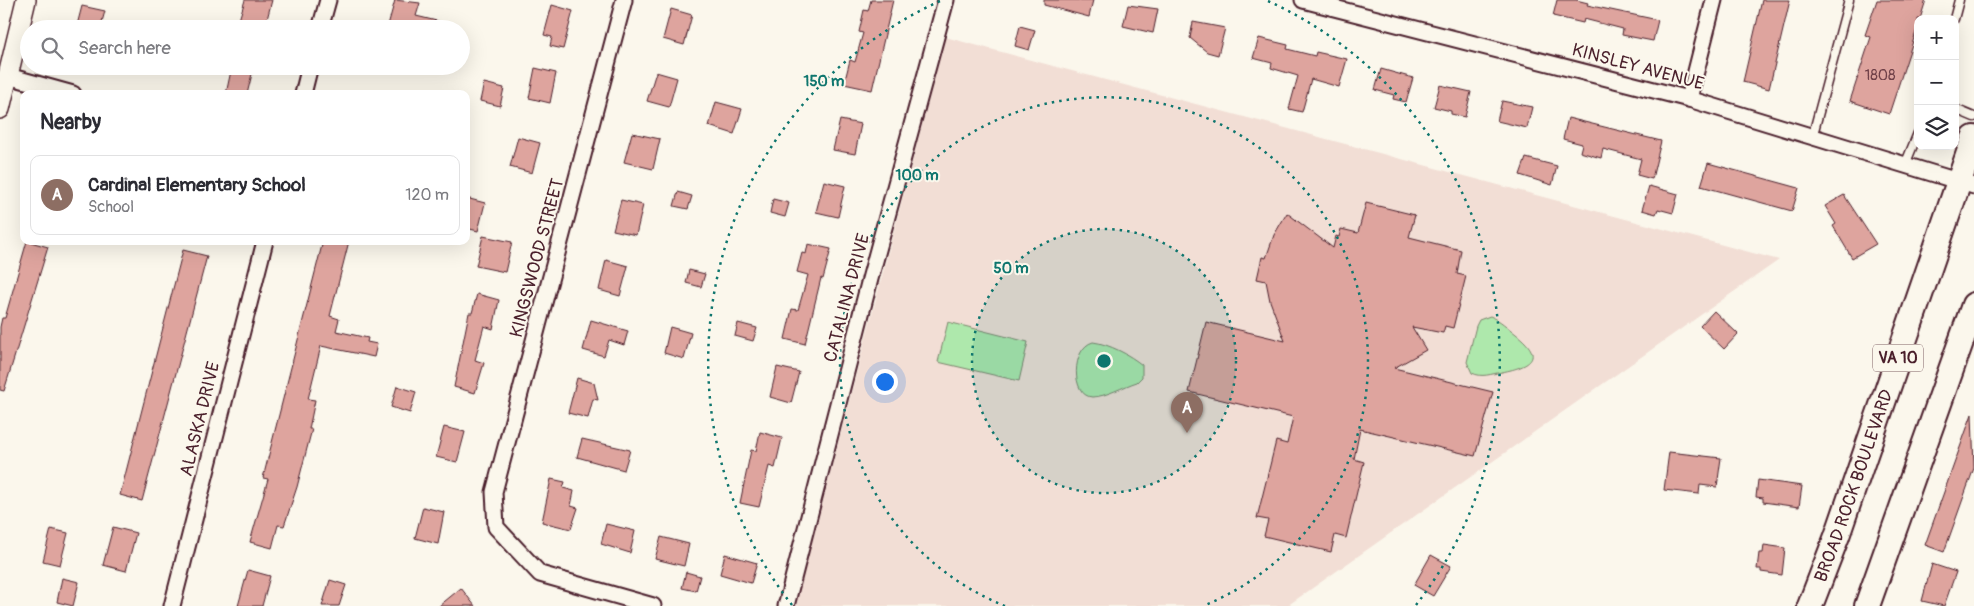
<!DOCTYPE html>
<meta charset="utf-8">
<style>
body{margin:0;font-family:Pangolin,sans-serif;background:#f7f7f7;color:#2b2b33}
.controls{position:absolute;right:15px;top:15px;display:grid;overflow:hidden;border-radius:10px;box-shadow:0 5px 20px #0002}
.controls button{width:45px;height:45px;display:grid;place-items:center;padding:0;border:0;border-bottom:1px solid #e1e1e2;background:#fff;color:#2b2b33;font:25px sans-serif}
.you{position:absolute;left:884px;top:381px;width:18px;height:18px;margin:-12px;border:4px solid #fff;border-radius:50%;background:#1a73e8;box-shadow:0 0 0 8px #1a73e833}
.badge{display:grid;place-items:center;width:32px;height:32px;border-radius:50%;background:#d1495b;color:#fff;font-size:16px;font-weight:700}
.pin{position:absolute;translate:-50% -41px;filter:drop-shadow(0 1px 2px #0008)}
.pin::after{content:'';position:absolute;top:26px;width:18px;height:15px;background:inherit;clip-path:polygon(0 0,100% 0,50% 100%)}
.list{margin:0;padding:0;list-style:none}
h2{display:flex;justify-content:space-between;align-items:center;height:65px;margin:0;padding:0 20px;font-size:21px}
h2 small{font-size:16px;font-weight:400;color:#7c7c81}
.list li{display:grid;grid-template-columns:32px 1fr auto;gap:15px;align-items:center;box-sizing:border-box;height:80px;margin:0 10px 10px;padding:0 10px;border:1px solid #e1e1e2;border-radius:10px}
.list b{display:block;font-size:19px;white-space:nowrap}
.list p{margin:0;font-size:16px;white-space:nowrap;color:#7c7c81}
.list em{font-size:16px;font-style:normal;color:#7c7c81}
.icon{flex:none;width:28px;height:28px;fill:none;stroke:currentColor;stroke-width:2;stroke-linecap:round;stroke-linejoin:round}
.map{position:relative;flex:none;width:1974px;height:606px;overflow:hidden}
.search{position:absolute;background:#fff;box-shadow:0 5px 20px #0002;left:20px;top:20px;width:450px;height:55px;display:flex;align-items:center;gap:12px;box-sizing:border-box;padding:0 18px;border-radius:28px;color:#7c7c81;font-size:19px}
.panel{position:absolute;background:#fff;box-shadow:0 5px 20px #0002;left:20px;top:90px;width:450px;height:155px;border-radius:10px}
.map>svg:first-child{display:block}
</style>
<div class="map">
<svg width="1974" height="606" viewBox="0 0 1974 606">
<rect width="100%" height="100%" fill="#fbf7ec"/>
<filter id="ink" filterUnits="userSpaceOnUse"><feTurbulence type="fractalNoise" baseFrequency=".02" numOctaves="2"/><feDisplacementMap in="SourceGraphic" scale="10" xChannelSelector="R" yChannelSelector="G"/><feConvolveMatrix kernelMatrix="1 2 1 2 8 2 1 2 1" color-interpolation-filters="sRGB"/></filter>
<g filter="url(#ink)">
<polygon fill="#f2ded5" points="945,37 1779,260 1287,606 795,606"/>
<g fill="#aee8ac" stroke="#7c846c">
<path d="M1490,316c10,4 17,11 26,18 29,23 16,32 -14,38 -11,2 -20,6 -30,1l-5,-11 9,-36 3,-6z"/>
<polygon points="948,322 1028,342 1019,381 938,362"/>
<path d="M1093,342c16,2 37,13 49,23v12l-5,5c-13,4 -31,15 -45,15 -21,-1 -21,-49 1,-55z"/>
</g>
<g fill="#dea49e" stroke="#4a1f2b">
<polygon points="245,0 272,0 265,27 239,20"/>
<polygon points="395,0 420,3 416,16 445,23 444,29 387,29"/>
<polygon points="871,0 893,0 872,90 844,84 850,60 855,62 863,33 859,32 864,10 868,11"/>
<polygon points="1044,0 1093,0 1089,17 1044,5"/>
<polygon points="1557,0 1576,0 1588,3 1587,5 1658,20 1653,41 1622,35 1623,29 1584,19 1583,23 1553,16"/>
<polygon points="1762,0 1790,0 1769,89 1743,82"/>
<polygon points="1877,0 1926,0 1920,19 1918,19 1918,26 1889,114 1850,101 1871,37 1865,35"/>
<polygon points="552,5 573,11 563,49 550,46 552,37 544,35"/>
<polygon points="1128,5 1158,9 1153,33 1123,26"/>
<polygon points="82,6 105,11 100,29 76,29"/>
<polygon points="671,9 692,15 684,45 663,39"/>
<polygon points="1193,22 1225,28 1218,55 1207,52 1190,38"/>
<polygon points="1020,26 1035,30 1029,50 1015,46"/>
<polygon points="1259,38 1288,45 1287,49 1315,56 1316,52 1347,59 1339,87 1311,79 1302,112 1289,109 1298,76 1271,68 1272,63 1253,58"/>
<polygon points="232,66 254,66 247,94 226,94"/>
<polygon points="535,68 556,73 550,103 529,98"/>
<polygon points="1381,69 1413,78 1406,102 1393,99 1394,95 1375,90"/>
<polygon points="656,72 677,78 669,107 647,101"/>
<polygon points="484,83 504,88 500,106 480,101"/>
<polygon points="1440,85 1471,92 1465,117 1451,114 1451,111 1434,107"/>
<polygon points="1502,101 1532,107 1527,128 1497,121"/>
<polygon points="716,102 742,109 734,134 709,126"/>
<polygon points="1568,118 1661,141 1652,179 1637,175 1641,159 1603,149 1601,158 1580,152 1582,144 1563,139"/>
<polygon points="840,120 861,124 855,154 833,150"/>
<polygon points="632,133 660,139 653,169 624,162"/>
<polygon points="518,137 540,143 532,173 510,167"/>
<polygon points="1526,158 1557,166 1552,185 1520,175"/>
<polygon points="1708,163 1799,188 1792,211 1701,186"/>
<polygon points="824,181 845,186 838,217 816,212"/>
<polygon points="1649,186 1678,194 1673,213 1658,209 1656,214 1642,210"/>
<polygon points="678,192 692,196 688,209 674,206"/>
<polygon points="1844,195 1876,244 1852,258 1833,226 1836,224 1825,206"/>
<polygon points="466,198 485,203 478,231 466,228"/>
<polygon points="773,199 789,203 785,217 770,213"/>
<polygon points="621,200 643,205 636,235 613,230"/>
<polygon points="1366,203 1415,215 1409,237 1461,250 1457,274 1466,276 1453,328 1445,326 1443,333 1412,327 1426,350 1394,368 1493,392 1475,456 1360,429 1354,459 1364,462 1346,538 1335,535 1331,552 1264,536 1268,520 1257,518 1276,441 1287,444 1293,417 1189,392 1206,322 1285,341 1270,301 1266,281 1257,279 1262,257 1266,258 1274,235 1287,213 1333,248 1336,236 1339,237 1341,229 1358,233"/>
<polygon points="483,236 512,242 505,272 476,266"/>
<polygon points="27,241 48,247 4,391 0,390 0,327 2,318 5,318"/>
<polygon points="323,241 349,241 330,316 339,319 336,331 368,338 367,342 377,344 374,357 321,346 308,399 315,400 309,429 312,429 297,487 284,526 278,525 272,548 250,542 268,479 263,478"/>
<polygon points="808,244 831,249 823,279 821,278 805,344 785,339 792,309 798,310 808,275 797,272 802,253 806,254"/>
<polygon points="183,250 207,256 142,501 120,495"/>
<polygon points="606,260 628,266 620,296 599,290"/>
<polygon points="689,270 705,274 701,287 686,283"/>
<polygon points="477,294 499,300 493,329 484,326 475,360 484,363 475,393 454,387 469,313 472,313"/>
<polygon points="1714,311 1738,334 1724,349 1700,326"/>
<polygon points="591,320 628,331 624,345 609,340 604,356 583,350"/>
<polygon points="738,323 757,328 753,341 735,336"/>
<polygon points="670,327 691,333 684,359 664,353"/>
<polygon points="777,367 799,372 791,403 770,397"/>
<polygon points="577,378 594,383 598,400 593,399 588,418 568,413"/>
<polygon points="397,386 416,392 410,413 391,407"/>
<polygon points="1972,414 1974,468 1944,552 1925,545"/>
<polygon points="444,427 465,432 457,462 436,457"/>
<polygon points="760,432 782,438 775,468 769,466 759,507 740,503 751,450 756,451"/>
<polygon points="582,439 630,450 624,470 577,457"/>
<polygon points="1669,452 1721,458 1717,487 1700,485 1699,494 1664,490"/>
<polygon points="551,479 565,482 563,488 574,491 571,506 578,508 571,529 542,522"/>
<polygon points="1758,480 1802,486 1799,507 1763,502 1763,498 1756,497"/>
<polygon points="423,507 444,512 438,544 415,538"/>
<polygon points="606,524 635,531 630,553 601,544"/>
<polygon points="113,527 136,533 126,571 103,565"/>
<polygon points="51,529 68,533 60,565 43,561"/>
<polygon points="661,537 689,544 684,566 655,559"/>
<polygon points="1764,545 1785,548 1782,575 1761,572 1761,569 1757,569 1759,553 1763,553"/>
<polygon points="725,554 757,563 751,583 720,574"/>
<polygon points="1431,555 1451,566 1433,596 1414,585"/>
<polygon points="1932,564 1956,572 1944,606 1922,601"/>
<polygon points="248,570 270,576 262,606 238,606"/>
<polygon points="686,572 700,576 696,591 682,588"/>
<polygon points="62,578 79,582 73,606 57,602"/>
<polygon points="330,580 346,585 339,606 322,606"/>
<polygon points="461,588 475,606 439,606"/>
</g>
<g fill="none" stroke-linecap="round" stroke-linejoin="round">
<g stroke="#4a1f2b" stroke-width="11">
<g id="service">
<polyline points="1954,19 1959,0"/>
<polyline points="1955,109 1974,117"/>
<polyline points="1812,138 1849,0"/>
<polyline points="1905,165 1918,133"/>
</g>
</g>
<g stroke="#4a1f2b" stroke-width="19">
<g id="minor">
<polyline points="624,0 494,492 496,527 540,574 653,606"/>
<polyline points="1303,0 1689,99 1974,186"/>
<polyline points="320,29 328,0"/>
<polyline points="8,76 73,94"/>
<polyline points="303,94 310,66"/>
<polyline points="1689,99 1714,0"/>
<polyline points="172,606 265,241"/>
<polyline points="786,606 870,279 946,0"/>
</g>
</g>
<g stroke="#4a1f2b" stroke-width="22">
<polyline id="tertiary" points="0,109 26,0"/>
</g>
<g stroke="#4a1f2b" stroke-width="28">
<g id="primary">
<path id="s1" d="M1810,606l27,-70 137,-398"/>
<polyline points="1867,606 1974,305"/>
</g>
</g>
<use href="#service" stroke="#fbf7ec" stroke-width="8"/>
<use href="#minor" stroke="#fbf7ec" stroke-width="15"/>
<use href="#tertiary" stroke="#fbf7ec" stroke-width="19"/>
<use href="#primary" stroke="#fbf7ec" stroke-width="24"/>
</g>
</g>
<circle cx="1104" cy="361" r="132" fill="#0f766e" fill-opacity=".12"/>
<g fill="none" stroke="#0f766e" stroke-width="2.5" stroke-dasharray="2.5 5">
<circle cx="1104" cy="361" r="132"/>
<path d="M1005 606A264 264 0 1 1 1203 606"/>
<path d="M792 605A396 396 0 0 1 940 1M1268 1A396 396 0 0 1 1416 605"/>
</g>
<g text-anchor="middle" dominant-baseline="central" stroke-width="4" stroke-linejoin="round" paint-order="stroke">
<g font-size="15" fill="#6f4048">
<text x="1880" y="75">1808</text>
</g>
<rect fill="#fbf7ec" stroke="#7f6065" stroke-width="1" x="1873" y="344.5" width="50" height="27" rx="4"/>
<g font-size="16" font-weight="bold" fill="#4a1f2b">
<text x="1898" y="358">VA 10</text>
</g>
<g font-size="18" fill="#4a1f2b" stroke="#fbf7ec">
<text transform="translate(1638 67) rotate(15)">KINSLEY AVENUE</text>
<text transform="translate(537 258) rotate(-75)">KINGSWOOD STREET</text>
<text transform="translate(847 298) rotate(-75)">CATALINA DRIVE</text>
<text transform="translate(200 419) rotate(-76)">ALASKA DRIVE</text>
<text stroke="none"><textPath href="#s1" startOffset="128">BROAD ROCK BOULEVARD</textPath></text>
</g>
</g>
<circle cx="1104" cy="361" r="8" fill="#0f766e" stroke="#fbf7ec" stroke-width="2.5"/>
<g font-size="15" text-anchor="middle" font-weight="bold" fill="#0f766e" stroke="#fbf7ec" stroke-width="4" stroke-linejoin="round" paint-order="stroke">
<text x="824" y="86">150 m</text>
<text x="917" y="180">100 m</text>
<text x="1011" y="273">50 m</text>
</g>
</svg>
<div class="controls">
<button>+</button>
<button>−</button>
<button><svg class="icon" aria-label="layers" viewBox="0 0 24 24"><path d="M12 4l9 5-9 5-9-5zM3 14l9 5 9-5"/></svg></button>
</div>
<div class="you"></div>
<div class="pin badge" style="left:1187px;top:433px;background:#8d6e63">A</div>
<div class="search"><svg class="icon" aria-label="search" viewBox="0 0 24 24"><circle cx="10" cy="10" r="6"/><path d="M15 15l6 6"/></svg>Search here</div>
<section class="panel">
<h2>Nearby<small></small></h2>
<ul class="list">
<li><span class="badge" style="background:#8d6e63">A</span><div><b>Cardinal Elementary School</b><p>School</p></div><em>120 m</em></li>
</ul>
</section>
</div>
